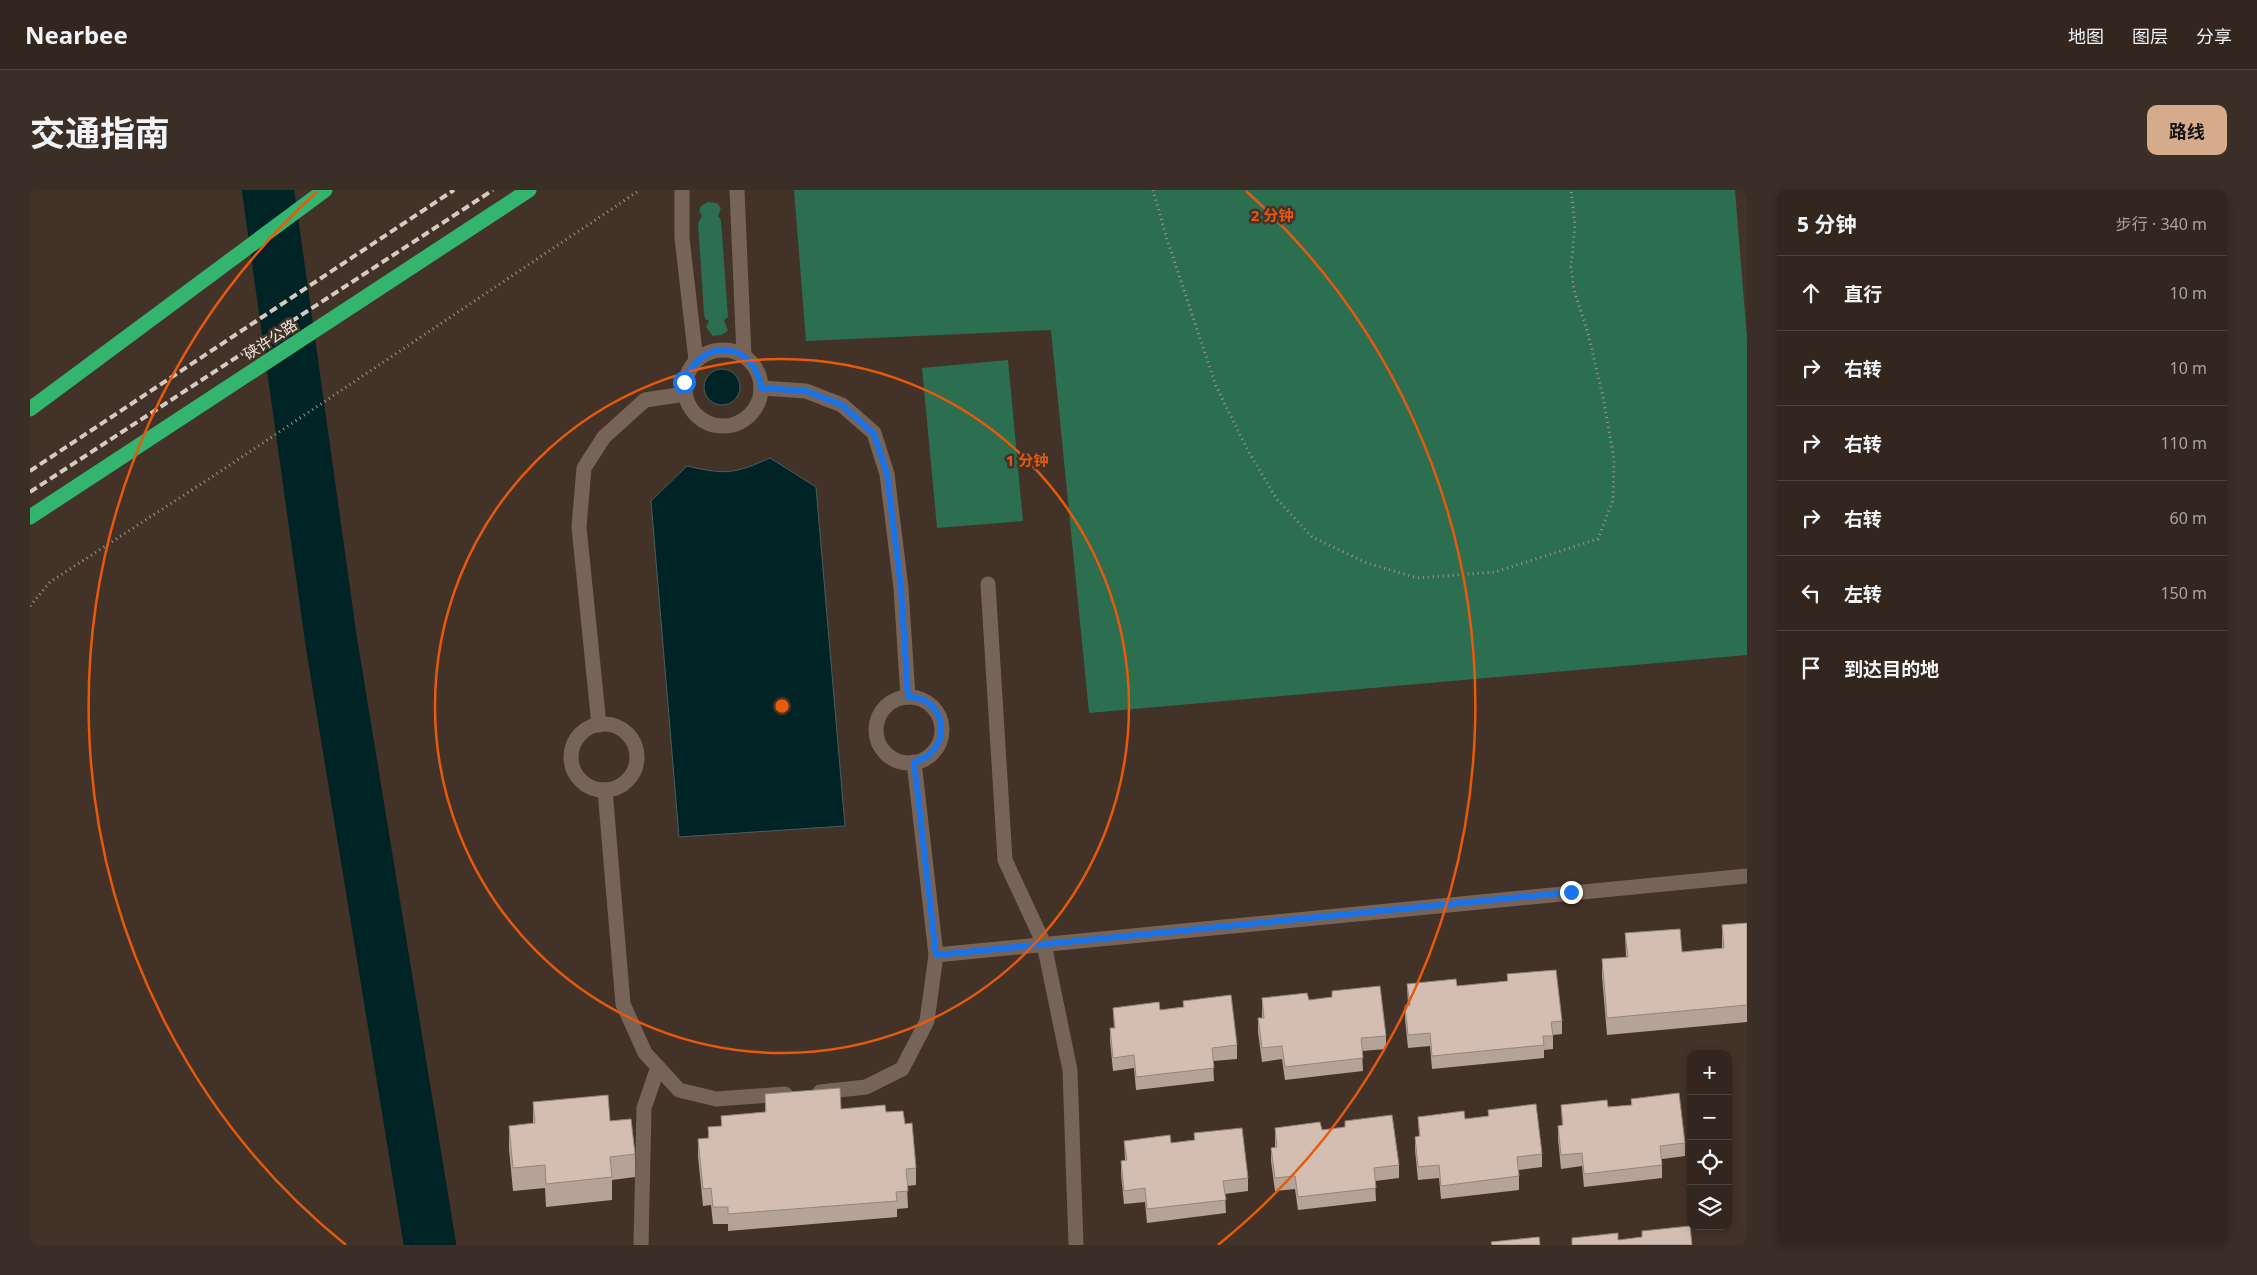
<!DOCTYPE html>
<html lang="zh">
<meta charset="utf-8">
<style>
body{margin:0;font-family:"Noto Sans","Noto Sans SC",sans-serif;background:#3a2e27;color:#f1f3f6}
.controls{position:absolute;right:15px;bottom:15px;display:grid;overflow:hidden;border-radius:10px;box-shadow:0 2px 8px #0003}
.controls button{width:45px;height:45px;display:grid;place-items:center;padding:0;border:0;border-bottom:1px solid #4d433c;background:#32261e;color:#f1f3f6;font:25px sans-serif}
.stop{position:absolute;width:15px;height:15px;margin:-11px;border:4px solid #1a73e8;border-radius:50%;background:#fff}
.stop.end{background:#1a73e8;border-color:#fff;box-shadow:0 1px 5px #0008}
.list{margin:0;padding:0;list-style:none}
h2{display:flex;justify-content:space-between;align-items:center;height:65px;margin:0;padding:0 20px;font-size:21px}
h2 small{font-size:16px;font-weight:400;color:#a8a5a4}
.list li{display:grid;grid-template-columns:32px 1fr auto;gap:15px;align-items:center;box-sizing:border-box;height:75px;padding:0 20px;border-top:1px solid #4d433c}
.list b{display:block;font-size:19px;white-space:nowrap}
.list em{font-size:16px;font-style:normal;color:#a8a5a4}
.icon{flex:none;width:28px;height:28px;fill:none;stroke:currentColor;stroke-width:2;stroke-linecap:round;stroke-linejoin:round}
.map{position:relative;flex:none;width:1717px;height:1055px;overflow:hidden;border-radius:10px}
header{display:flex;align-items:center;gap:30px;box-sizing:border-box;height:70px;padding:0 25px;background:#32261e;border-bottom:1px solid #4d433c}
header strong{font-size:24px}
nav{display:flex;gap:28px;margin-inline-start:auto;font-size:18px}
.intro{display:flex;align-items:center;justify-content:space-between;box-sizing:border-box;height:120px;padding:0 30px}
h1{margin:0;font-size:35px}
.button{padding:12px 22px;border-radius:10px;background:#d6ab8b;color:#111;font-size:18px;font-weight:700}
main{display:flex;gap:30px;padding:0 30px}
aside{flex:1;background:#32261e;border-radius:10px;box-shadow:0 2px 8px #0003}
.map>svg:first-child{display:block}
</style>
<header>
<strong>Nearbee</strong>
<nav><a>地图</a><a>图层</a><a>分享</a></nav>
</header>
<div class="intro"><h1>交通指南</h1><a class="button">路线</a></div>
<main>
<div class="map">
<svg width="1717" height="1055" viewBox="0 0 1717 1055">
<rect width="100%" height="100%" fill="#433228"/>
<g fill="#2b6e50">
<polygon points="764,0 1705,0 1717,148 1717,465 1059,523 1021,140 776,151"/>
<polygon points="678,12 687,13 691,18 688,26 691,30 698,127 694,130 698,141 691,145 683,146 676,137 679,131 675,129 674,124 668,33 672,26 669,21 671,16"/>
<polygon points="978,170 993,331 907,338 892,178"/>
</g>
<g fill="#002325" stroke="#495e5d">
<circle cx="692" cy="197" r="18"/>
<path d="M740,268l46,29 29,339 -166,11 -28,-336 36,-35c39,9 47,8 83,-8z"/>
</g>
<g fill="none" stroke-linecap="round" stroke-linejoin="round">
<polyline stroke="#002325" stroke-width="52" points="238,0 301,450 400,1055"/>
<g stroke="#a3968d" stroke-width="3" stroke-dasharray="1 4" stroke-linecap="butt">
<polyline points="1123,0 1137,49 1186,196 1216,257 1246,308 1282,347 1337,373 1387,388 1465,382 1568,349 1583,310 1584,269 1573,207 1558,143 1544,100 1541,77 1545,34 1541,0"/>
<polyline points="0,416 20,392 188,283 610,0"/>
</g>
<g stroke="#776458" stroke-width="15">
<polyline points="652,0 652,48 666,170"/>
<polyline points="707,0 714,166"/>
<circle cx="693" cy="198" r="38"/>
<polyline points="731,198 776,201 812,215 844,243 857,284 871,398 878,507"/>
<polyline points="958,394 975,670 1014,754 1040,880 1046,1055"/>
<circle cx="879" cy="540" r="33"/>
<circle cx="574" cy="567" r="33"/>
<polyline points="569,535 549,337 554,278 574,247 615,210 655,204"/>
<polyline points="575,600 593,814 615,863 649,900 686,909 755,904"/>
<polyline points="906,765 1717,686"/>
<polyline points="790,902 836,897 872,879 897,831 906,765 884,572"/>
<polyline points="611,1055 614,918 628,877"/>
</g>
<g stroke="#34b56f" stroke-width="15">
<polyline points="0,219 295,0"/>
<polyline points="0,327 499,0"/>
</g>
<g stroke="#d6cac2" stroke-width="4" stroke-dasharray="8 4" stroke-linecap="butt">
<polyline points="0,281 424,0"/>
<polyline points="0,302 463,0"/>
</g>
</g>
<g fill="#b6a398">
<polygon points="1717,733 1717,832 1577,845 1572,786 1572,769 1596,767 1595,743 1652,762 1692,758 1692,735"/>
<polygon points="1477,784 1532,831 1532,844 1523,845 1523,859 1514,860 1514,868 1402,879 1400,856 1378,858 1375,829 1375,816 1378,815 1377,794 1427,796 1477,791"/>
<polygon points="1302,801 1356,846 1356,859 1332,861 1333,881 1255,890 1252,869 1232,872 1228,842 1228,828 1232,828 1232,808 1279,810 1302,808"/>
<polygon points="1153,811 1207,855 1207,869 1183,871 1184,891 1106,900 1104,878 1083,881 1080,851 1080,838 1084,838 1083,818 1130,820 1153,817"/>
<polygon points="735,904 811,919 856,922 875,934 886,978 886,995 877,996 878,1018 867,1019 867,1027 698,1041 698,1034 683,1034 681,1015 673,1016 668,966 668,949 678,948 678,937 691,936 691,926 735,922"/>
<polygon points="1601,909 1655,953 1655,966 1632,969 1632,988 1554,997 1552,976 1531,979 1528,949 1528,936 1532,935 1531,915 1578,917 1601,915"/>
<polygon points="503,912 580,931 605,964 605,987 582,990 582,1010 516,1017 515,998 483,1001 479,959 479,936 503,933"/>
<polygon points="1458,920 1512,964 1512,977 1489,980 1489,1000 1411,1009 1409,988 1388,990 1385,960 1385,947 1389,946 1388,927 1435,929 1458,926"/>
<polygon points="1315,931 1369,975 1369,988 1345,991 1346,1011 1268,1020 1265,999 1245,1001 1241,971 1241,958 1245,958 1245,938 1292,940 1315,937"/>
<polygon points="1164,943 1218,988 1218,1001 1195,1004 1196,1023 1117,1033 1115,1012 1094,1014 1091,984 1091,971 1095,970 1094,951 1141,953 1164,950"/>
</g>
<g fill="#d4beb1" stroke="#94857c">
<polygon points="1717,733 1717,815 1577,828 1572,769 1598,767 1595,743 1650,739 1652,762 1694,758 1692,735"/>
<polygon points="1526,780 1532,831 1521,832 1523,846 1513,846 1514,855 1402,866 1400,843 1378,845 1375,816 1380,815 1377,794 1426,789 1427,796 1478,791 1477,784"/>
<polygon points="1350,796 1356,846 1331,848 1333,868 1255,877 1252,856 1232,858 1228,828 1234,828 1232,808 1277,803 1279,810 1302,807 1302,801"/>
<polygon points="1201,805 1207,855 1182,858 1184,878 1106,887 1104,865 1083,868 1080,838 1085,838 1083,818 1129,812 1130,820 1154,817 1153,811"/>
<polygon points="810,898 811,919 855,915 856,922 873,921 875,934 882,933 886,978 876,979 878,1001 866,1002 867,1011 698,1024 698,1017 683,1017 681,998 673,999 668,949 679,948 678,937 692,936 691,926 736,922 735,904"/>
<polygon points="1649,903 1655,953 1630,956 1632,975 1554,984 1552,963 1531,965 1528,936 1533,935 1531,915 1577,910 1578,917 1602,915 1601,909"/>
<polygon points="578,905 580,931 601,929 605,964 580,967 582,987 516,994 515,975 483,978 479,936 505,933 503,912"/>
<polygon points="1506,914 1512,964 1487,967 1489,986 1411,996 1409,975 1388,977 1385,947 1390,946 1388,927 1434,921 1435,929 1459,926 1458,920"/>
<polygon points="1362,925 1369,975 1344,978 1346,998 1268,1007 1265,986 1245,988 1241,958 1247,957 1245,938 1290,932 1292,940 1315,937 1315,931"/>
<polygon points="1212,938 1218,988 1193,991 1196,1010 1117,1019 1115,998 1094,1001 1091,971 1097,970 1094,951 1140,945 1141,953 1165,950 1164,943"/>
<polygon points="1660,1036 1662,1055 1542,1055 1542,1048 1588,1043 1588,1050 1612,1047 1612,1041"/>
<polygon points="1509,1047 1510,1055 1462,1055 1461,1052"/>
</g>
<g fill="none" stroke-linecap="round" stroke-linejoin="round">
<path stroke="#1a73e8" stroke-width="6" d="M654,192c17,-45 70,-42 77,6l45,3 36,14 32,29 13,40 14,114 7,109c40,-1 46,55 6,65l22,193 635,-63"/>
</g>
<g fill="none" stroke="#e8590c" stroke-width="2.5">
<circle cx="752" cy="516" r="347"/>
<path d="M316 1055A693 693 0 0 1 288 1M1216 1A693 693 0 0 1 1188 1055"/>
</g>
<g text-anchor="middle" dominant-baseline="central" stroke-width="5" stroke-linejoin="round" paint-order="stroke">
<g font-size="15" fill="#f3e8e1" stroke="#433228">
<text transform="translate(240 149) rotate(-33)">硖许公路</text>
</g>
</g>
<circle cx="752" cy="516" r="8" fill="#e8590c" stroke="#433228" stroke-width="2.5"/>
<g font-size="15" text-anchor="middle" font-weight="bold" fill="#e8590c" stroke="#433228" stroke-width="5" stroke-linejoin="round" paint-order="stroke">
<text x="1242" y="31">2 分钟</text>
<text x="997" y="276">1 分钟</text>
</g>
</svg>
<div class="controls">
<button>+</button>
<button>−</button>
<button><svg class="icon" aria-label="locate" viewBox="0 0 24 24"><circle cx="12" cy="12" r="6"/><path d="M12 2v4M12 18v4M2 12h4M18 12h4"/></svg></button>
<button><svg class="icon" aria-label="layers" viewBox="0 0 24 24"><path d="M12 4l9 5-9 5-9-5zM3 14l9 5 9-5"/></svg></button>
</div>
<div class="stop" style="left:654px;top:192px"></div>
<div class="stop end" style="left:1541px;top:702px"></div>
</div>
<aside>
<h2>5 分钟<small>步行 · 340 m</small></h2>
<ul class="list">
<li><svg class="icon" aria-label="ahead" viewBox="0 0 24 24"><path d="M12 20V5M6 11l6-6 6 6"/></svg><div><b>直行</b></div><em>10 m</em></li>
<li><svg class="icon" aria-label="right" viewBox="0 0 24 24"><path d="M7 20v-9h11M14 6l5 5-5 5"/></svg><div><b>右转</b></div><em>10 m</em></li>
<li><svg class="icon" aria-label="right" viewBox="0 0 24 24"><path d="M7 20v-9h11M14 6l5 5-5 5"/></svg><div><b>右转</b></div><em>110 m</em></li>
<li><svg class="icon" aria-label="right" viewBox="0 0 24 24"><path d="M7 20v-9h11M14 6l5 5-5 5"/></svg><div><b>右转</b></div><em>60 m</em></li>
<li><svg class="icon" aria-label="left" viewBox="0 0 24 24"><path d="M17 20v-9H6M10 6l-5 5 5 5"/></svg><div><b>左转</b></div><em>150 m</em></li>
<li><svg class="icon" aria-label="arrive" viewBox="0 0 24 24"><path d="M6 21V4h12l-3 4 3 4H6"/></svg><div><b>到达目的地</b></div></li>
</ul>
</aside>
</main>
